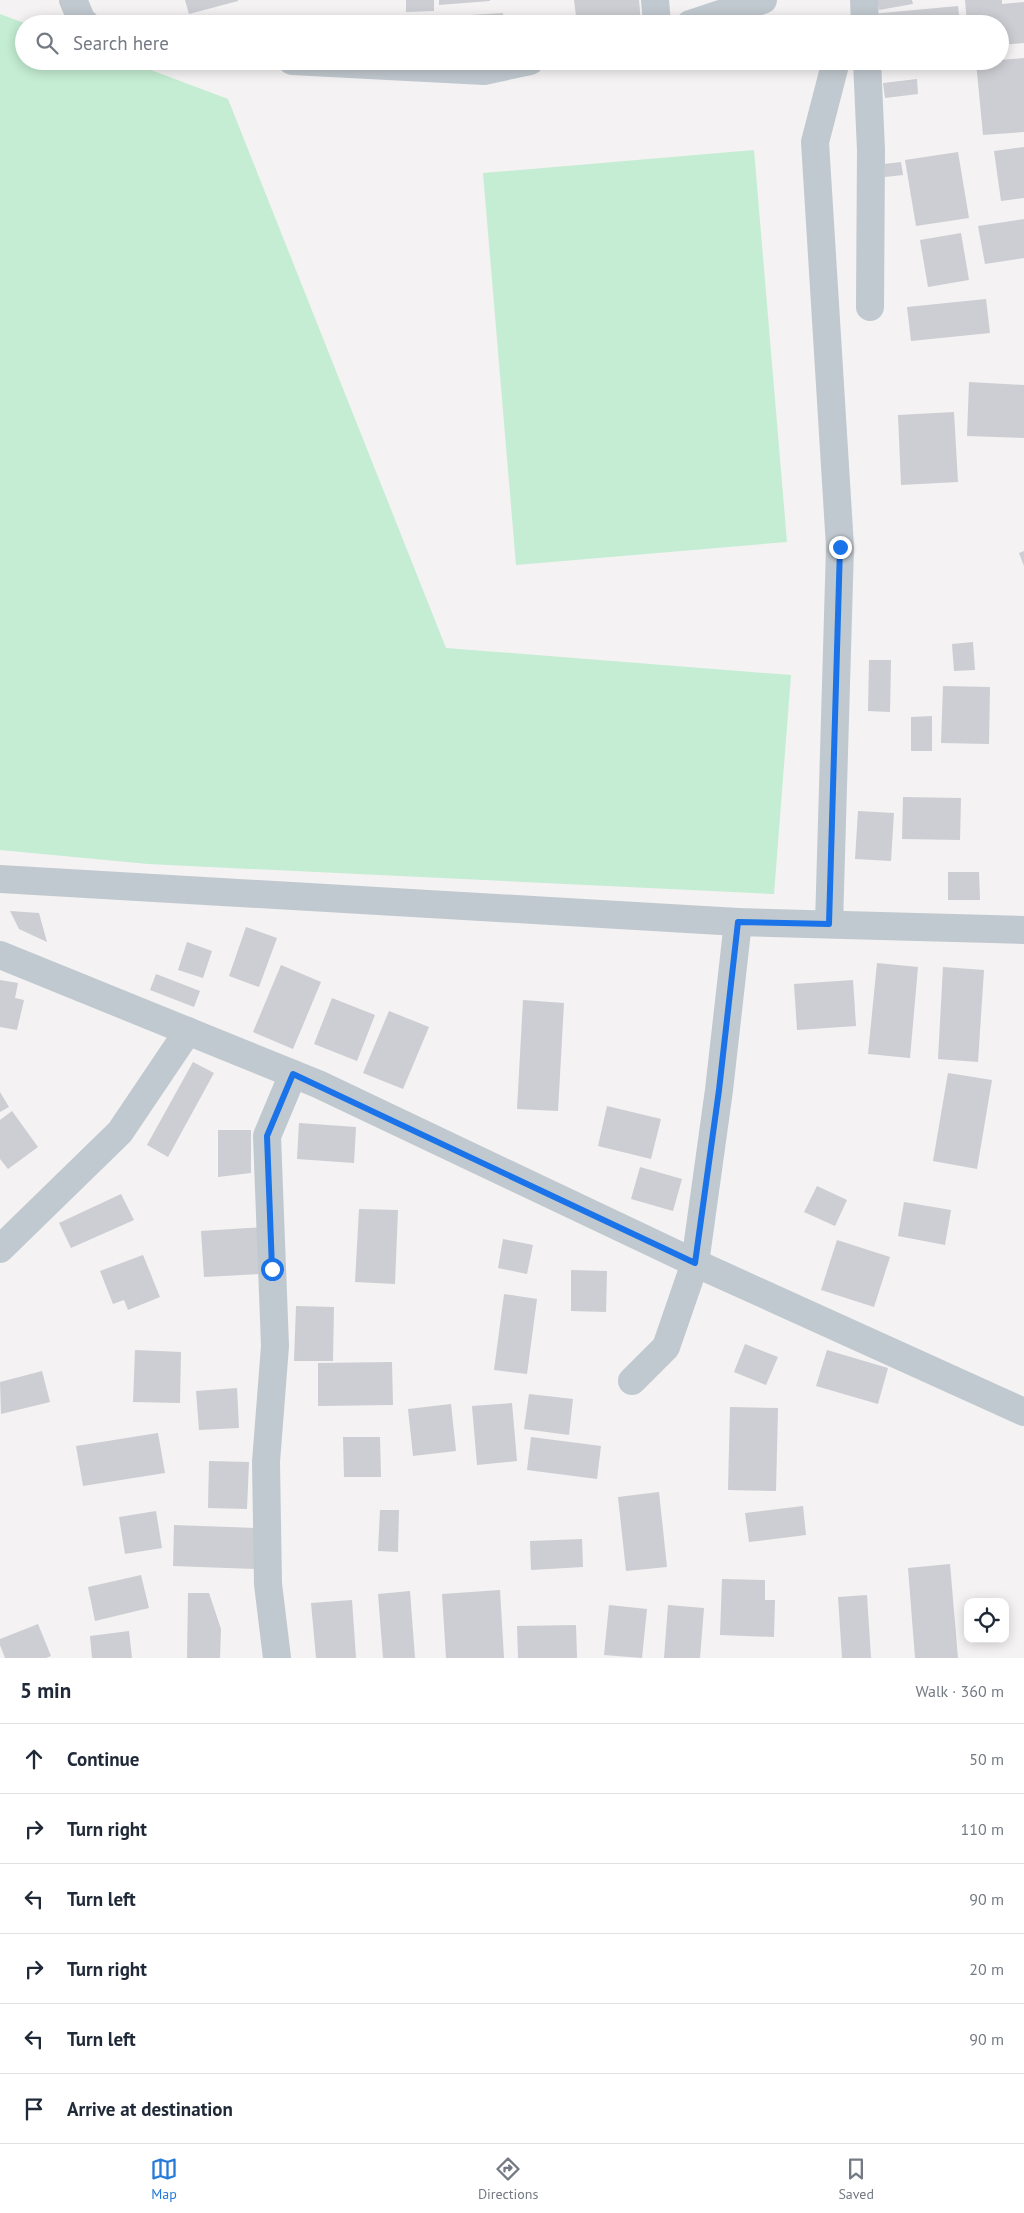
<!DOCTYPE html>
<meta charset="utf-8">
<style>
body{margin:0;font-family:"PT Sans",sans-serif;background:#f6f6f7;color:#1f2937}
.controls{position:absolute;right:15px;bottom:15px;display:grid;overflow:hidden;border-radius:10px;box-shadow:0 2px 12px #0003}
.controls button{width:45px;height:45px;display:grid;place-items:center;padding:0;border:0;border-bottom:1px solid #e0e1e3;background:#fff;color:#1f2937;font:25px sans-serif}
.stop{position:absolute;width:15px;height:15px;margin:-11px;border:4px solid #1a73e8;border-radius:50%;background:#fff}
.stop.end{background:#1a73e8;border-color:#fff;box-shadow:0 1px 5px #0008}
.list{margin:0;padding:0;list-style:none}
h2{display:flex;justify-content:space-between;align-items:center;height:65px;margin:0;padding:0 20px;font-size:21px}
h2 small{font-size:16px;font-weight:400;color:#747a83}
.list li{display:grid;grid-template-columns:32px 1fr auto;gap:15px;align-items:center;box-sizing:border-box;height:70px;padding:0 20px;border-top:1px solid #e0e1e3}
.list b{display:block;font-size:19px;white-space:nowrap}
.list em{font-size:16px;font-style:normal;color:#747a83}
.icon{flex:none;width:28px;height:28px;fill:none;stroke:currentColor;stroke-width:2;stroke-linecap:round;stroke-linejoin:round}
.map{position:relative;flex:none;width:1024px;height:1658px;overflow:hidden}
.search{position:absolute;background:#fff;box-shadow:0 2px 12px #0003;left:15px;right:15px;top:15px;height:55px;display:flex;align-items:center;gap:12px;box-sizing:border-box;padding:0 18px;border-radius:28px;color:#747a83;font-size:19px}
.sheet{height:485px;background:#fff}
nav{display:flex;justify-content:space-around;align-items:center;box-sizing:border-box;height:70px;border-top:1px solid #e0e1e3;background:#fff;font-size:14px;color:#747a83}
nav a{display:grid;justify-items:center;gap:2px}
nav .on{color:#277ad8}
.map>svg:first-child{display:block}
</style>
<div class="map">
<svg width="1024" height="1658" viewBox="0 0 1024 1658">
<rect width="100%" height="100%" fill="#f4f2f2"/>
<g fill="#c4edd3">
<polygon points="0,14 27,24 24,24 24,61 127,61 228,99 446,648 791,675 774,894 148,864 0,850"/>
<polygon points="754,150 787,542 516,565 483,173"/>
</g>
<g fill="#ccced3">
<polygon points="185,0 238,0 238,1 189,14"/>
<polygon points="406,0 434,0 434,11 406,12"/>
<polygon points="439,0 490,0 490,1 439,5"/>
<polygon points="574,0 639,0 641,22 577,24"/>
<polygon points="877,0 912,0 913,4 879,10"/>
<polygon points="965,0 1002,0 1002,4 1024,2 1024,43 1000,45 1000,24 967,24"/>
<polygon points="958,6 960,24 872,24 871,14"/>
<polygon points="503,13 504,24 437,24 436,17"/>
<polygon points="1024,58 1024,132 983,135 976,62"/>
<polygon points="882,61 919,61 919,63 889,65"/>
<polygon points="917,79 918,94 885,98 883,83"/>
<polygon points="1024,147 1024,198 1001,201 994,151"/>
<polygon points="958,152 969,218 916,226 905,160"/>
<polygon points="901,162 903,175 885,177 884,164"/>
<polygon points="1024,219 1024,258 985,264 978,226"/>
<polygon points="961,233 969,280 928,287 920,240"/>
<polygon points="986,299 990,333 911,341 907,307"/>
<polygon points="969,382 1024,385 1024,438 967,436"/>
<polygon points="954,412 958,482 901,485 898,415"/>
<polygon points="1024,551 1024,566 1019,553"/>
<polygon points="973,642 975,670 954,671 952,644"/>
<polygon points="869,660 891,660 890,712 868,711"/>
<polygon points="943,686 990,687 989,744 941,743"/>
<polygon points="932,716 932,751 911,751 911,717"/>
<polygon points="903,797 961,798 960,840 902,839"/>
<polygon points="858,811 894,813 891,861 855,859"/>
<polygon points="948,872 979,872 980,900 948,900"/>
<polygon points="10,911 39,913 47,942 19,929"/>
<polygon points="246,927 277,938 259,987 229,976"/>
<polygon points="187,942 212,951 203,978 178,970"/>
<polygon points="877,963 918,967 910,1058 868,1054"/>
<polygon points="281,965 321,982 293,1049 253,1032"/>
<polygon points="943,967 984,970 978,1062 938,1059"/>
<polygon points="156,974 200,991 194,1007 150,990"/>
<polygon points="0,980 18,983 15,998 24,1000 17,1030 0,1027"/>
<polygon points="853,980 856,1026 797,1030 794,984"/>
<polygon points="332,998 375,1015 357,1061 314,1044"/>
<polygon points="523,1000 564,1003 558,1111 517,1109"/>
<polygon points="389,1011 429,1027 403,1089 363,1073"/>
<polygon points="193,1062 214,1073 168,1157 147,1145"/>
<polygon points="948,1073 992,1080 977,1169 933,1161"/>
<polygon points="0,1092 9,1107 0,1112"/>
<polygon points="607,1106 661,1119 651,1159 598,1146"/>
<polygon points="12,1111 38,1147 8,1169 0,1159 0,1120"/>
<polygon points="299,1123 356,1127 354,1163 297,1159"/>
<polygon points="218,1130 251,1130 251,1173 218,1177"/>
<polygon points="640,1167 682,1179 673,1211 631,1199"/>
<polygon points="817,1186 847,1200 835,1226 804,1212"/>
<polygon points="121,1194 134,1220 71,1248 59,1223"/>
<polygon points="904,1202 951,1210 945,1245 898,1236"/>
<polygon points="359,1209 398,1210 395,1284 355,1282"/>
<polygon points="265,1227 261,1274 204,1277 201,1231"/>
<polygon points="503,1239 533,1245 527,1274 498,1268"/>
<polygon points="837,1240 890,1257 874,1307 821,1290"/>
<polygon points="143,1255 160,1297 128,1310 124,1300 113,1304 100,1271"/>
<polygon points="571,1270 607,1271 606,1312 571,1311"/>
<polygon points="504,1294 537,1299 527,1374 494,1370"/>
<polygon points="296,1306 334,1307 333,1361 294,1361"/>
<polygon points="745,1344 778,1357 766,1385 734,1372"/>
<polygon points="135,1350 181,1352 180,1403 133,1402"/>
<polygon points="827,1350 888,1368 878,1404 816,1386"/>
<polygon points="392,1362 393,1405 318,1406 318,1363"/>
<polygon points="42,1371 50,1402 1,1414 0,1382"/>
<polygon points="237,1388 239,1428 199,1430 196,1391"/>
<polygon points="529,1394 573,1399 569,1435 524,1429"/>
<polygon points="512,1403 517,1461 477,1465 472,1406"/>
<polygon points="451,1404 456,1451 413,1456 408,1409"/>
<polygon points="730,1407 778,1408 776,1491 728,1490"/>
<polygon points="158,1433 165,1473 83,1486 76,1446"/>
<polygon points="343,1437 380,1437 381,1477 344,1477"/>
<polygon points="531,1437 601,1446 597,1479 527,1470"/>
<polygon points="209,1461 249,1462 247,1509 208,1508"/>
<polygon points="659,1492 667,1567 626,1571 618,1497"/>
<polygon points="803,1506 806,1535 749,1542 745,1513"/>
<polygon points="380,1510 399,1510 398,1552 378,1551"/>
<polygon points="156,1511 162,1548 125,1554 119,1517"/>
<polygon points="174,1525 256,1528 255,1569 173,1566"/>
<polygon points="582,1539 583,1567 531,1570 530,1541"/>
<polygon points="950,1564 958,1658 915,1658 908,1568"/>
<polygon points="141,1575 149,1608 95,1621 88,1587"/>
<polygon points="722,1579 765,1580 765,1600 775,1600 774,1637 720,1635"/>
<polygon points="500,1590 504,1658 446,1658 442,1594"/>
<polygon points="410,1591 415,1658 383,1658 378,1594"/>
<polygon points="188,1593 209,1593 221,1629 220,1658 187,1658"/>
<polygon points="867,1595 871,1658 842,1658 838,1597"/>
<polygon points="352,1600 356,1658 316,1658 311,1603"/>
<polygon points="609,1605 647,1609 642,1658 604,1655"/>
<polygon points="668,1605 704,1608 700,1658 664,1658"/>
<polygon points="38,1624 51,1656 46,1658 5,1658 0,1645 0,1639"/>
<polygon points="576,1625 577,1658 518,1658 517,1626"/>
<polygon points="129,1631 132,1658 92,1658 90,1636"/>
</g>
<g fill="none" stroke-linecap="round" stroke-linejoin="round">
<g stroke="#c0c9cf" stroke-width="28">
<polyline points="73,0 82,21 86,24"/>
<polyline points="655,0 657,24"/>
<polyline points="864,0 865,24"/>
<polyline points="690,24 763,0"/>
<polyline points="292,61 484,71 530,61"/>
<polyline points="867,61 871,150 870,307"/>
<polyline points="0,879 738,922 1024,930"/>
<polyline points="829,924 840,547 815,142 836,61"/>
<polyline points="0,955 318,1084 695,1263 1024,1412"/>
<polyline points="0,1249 120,1132 188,1031"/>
<polyline points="632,1381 666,1347 695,1263 719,1090 738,922"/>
<polyline points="277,1658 268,1584 266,1462 275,1346 267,1136 293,1074"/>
</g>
</g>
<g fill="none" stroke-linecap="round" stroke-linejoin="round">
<polyline stroke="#1a73e8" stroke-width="6" points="272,1269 267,1136 293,1074 695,1263 719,1090 738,922 829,924 840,547"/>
</g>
</svg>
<div class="controls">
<button><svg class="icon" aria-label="locate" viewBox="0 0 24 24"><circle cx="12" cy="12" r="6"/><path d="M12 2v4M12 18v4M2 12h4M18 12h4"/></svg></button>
</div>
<div class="stop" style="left:272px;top:1269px"></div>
<div class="stop end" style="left:840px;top:547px"></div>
<div class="search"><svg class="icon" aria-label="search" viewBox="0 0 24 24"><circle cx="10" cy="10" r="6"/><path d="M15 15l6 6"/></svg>Search here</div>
</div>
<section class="sheet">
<h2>5 min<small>Walk · 360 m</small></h2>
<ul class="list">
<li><svg class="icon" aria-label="ahead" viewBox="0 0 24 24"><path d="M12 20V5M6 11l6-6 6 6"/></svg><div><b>Continue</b></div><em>50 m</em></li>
<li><svg class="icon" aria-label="right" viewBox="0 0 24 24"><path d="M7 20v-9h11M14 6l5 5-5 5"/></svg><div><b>Turn right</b></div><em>110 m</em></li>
<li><svg class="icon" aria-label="left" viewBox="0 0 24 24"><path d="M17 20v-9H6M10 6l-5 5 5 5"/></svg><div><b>Turn left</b></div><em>90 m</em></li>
<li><svg class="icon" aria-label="right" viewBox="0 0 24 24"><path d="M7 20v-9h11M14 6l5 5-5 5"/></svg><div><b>Turn right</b></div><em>20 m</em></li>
<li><svg class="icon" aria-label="left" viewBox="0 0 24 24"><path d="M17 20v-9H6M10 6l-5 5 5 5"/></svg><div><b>Turn left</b></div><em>90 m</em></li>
<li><svg class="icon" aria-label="arrive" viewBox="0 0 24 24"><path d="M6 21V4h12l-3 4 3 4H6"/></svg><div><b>Arrive at destination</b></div></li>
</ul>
</section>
<nav>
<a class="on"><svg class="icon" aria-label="map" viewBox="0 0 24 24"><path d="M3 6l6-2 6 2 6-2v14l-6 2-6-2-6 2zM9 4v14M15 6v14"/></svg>Map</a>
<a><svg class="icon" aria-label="directions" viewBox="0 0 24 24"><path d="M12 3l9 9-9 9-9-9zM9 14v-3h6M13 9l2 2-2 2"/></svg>Directions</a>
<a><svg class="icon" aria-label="saved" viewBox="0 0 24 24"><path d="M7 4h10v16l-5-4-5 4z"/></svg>Saved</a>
</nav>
